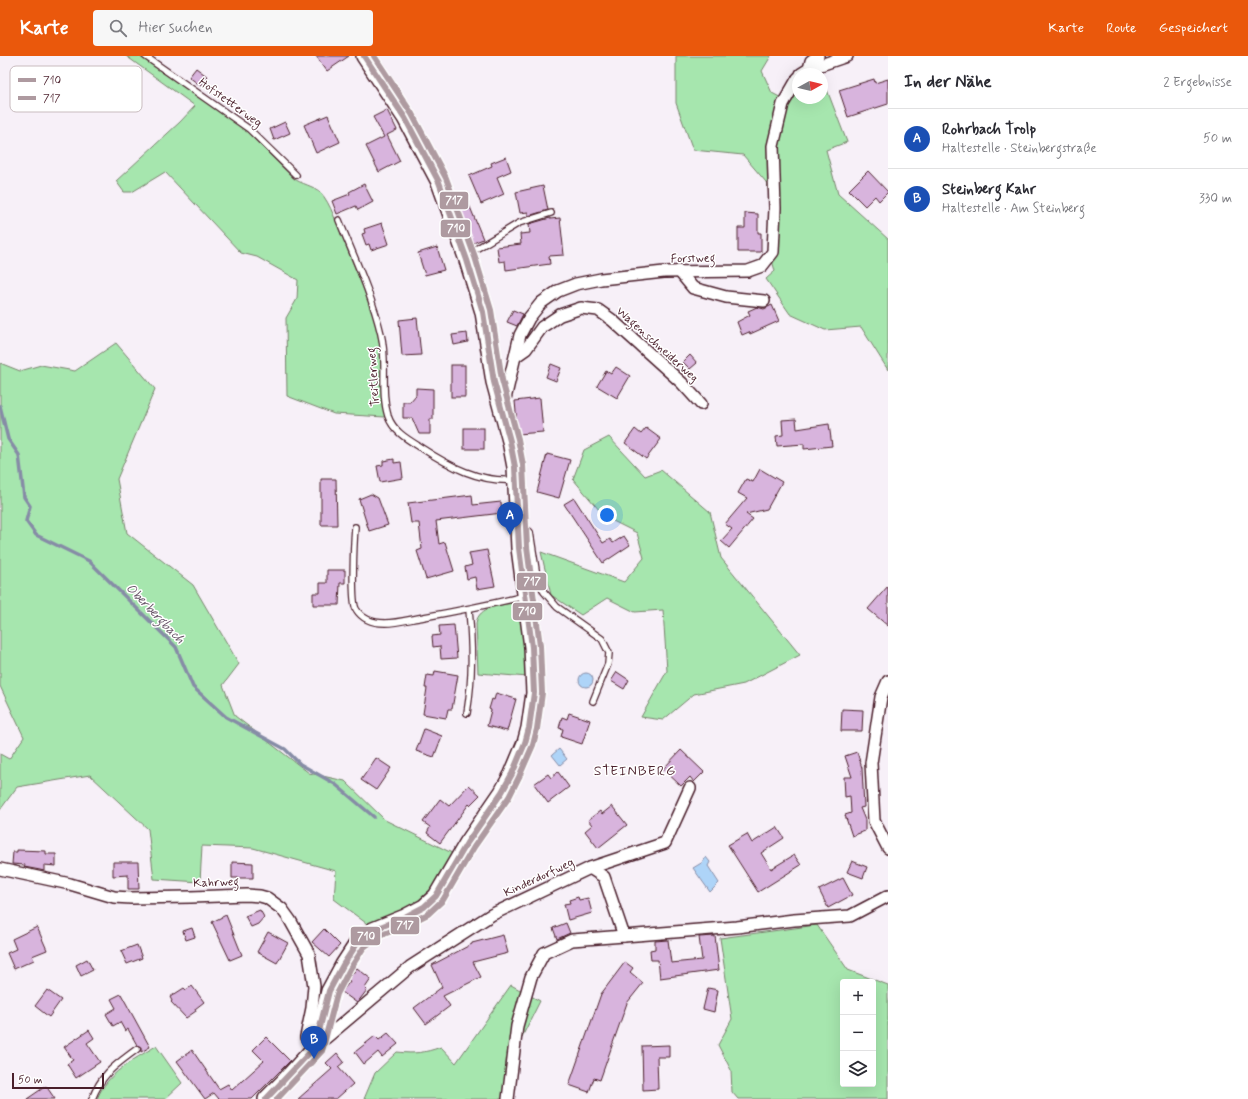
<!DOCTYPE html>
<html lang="de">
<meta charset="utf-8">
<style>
body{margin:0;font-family:Mynerve,sans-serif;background:#f7f7f7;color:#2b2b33}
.controls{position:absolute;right:12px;bottom:12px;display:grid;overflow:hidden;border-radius:4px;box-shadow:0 4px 16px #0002}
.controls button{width:36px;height:36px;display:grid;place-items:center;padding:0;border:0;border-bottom:1px solid #e1e1e2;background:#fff;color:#2b2b33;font:20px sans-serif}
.compass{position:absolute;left:792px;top:12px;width:36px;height:36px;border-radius:50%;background:#fff;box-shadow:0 4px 16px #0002;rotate:82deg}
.scale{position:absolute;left:12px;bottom:10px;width:92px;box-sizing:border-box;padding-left:4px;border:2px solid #4a1f2b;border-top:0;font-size:11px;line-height:14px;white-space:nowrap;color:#4a1f2b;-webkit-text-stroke:3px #fff;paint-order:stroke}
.you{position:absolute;left:607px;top:459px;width:14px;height:14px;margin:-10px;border:3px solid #fff;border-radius:50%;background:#1a73e8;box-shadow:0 0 0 6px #1a73e833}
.badge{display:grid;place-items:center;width:26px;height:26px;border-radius:50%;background:#ea580c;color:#fff;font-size:13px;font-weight:700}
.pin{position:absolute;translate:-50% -33px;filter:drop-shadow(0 1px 2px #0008)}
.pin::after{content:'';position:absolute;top:21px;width:14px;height:12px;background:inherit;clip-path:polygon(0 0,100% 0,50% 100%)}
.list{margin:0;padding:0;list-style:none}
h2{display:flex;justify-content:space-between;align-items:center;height:52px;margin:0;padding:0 16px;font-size:17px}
h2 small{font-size:13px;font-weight:400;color:#7c7c81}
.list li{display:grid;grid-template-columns:26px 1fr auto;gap:12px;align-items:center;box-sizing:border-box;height:60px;padding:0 16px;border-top:1px solid #e1e1e2}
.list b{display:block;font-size:15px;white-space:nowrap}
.list p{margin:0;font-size:13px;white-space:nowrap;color:#7c7c81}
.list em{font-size:13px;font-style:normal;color:#7c7c81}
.icon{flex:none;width:22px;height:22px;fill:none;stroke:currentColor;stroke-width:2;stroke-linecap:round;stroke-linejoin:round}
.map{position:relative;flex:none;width:888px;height:1043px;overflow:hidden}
header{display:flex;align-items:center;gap:24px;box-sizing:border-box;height:56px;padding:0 20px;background:#ea580c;color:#fff}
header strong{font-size:19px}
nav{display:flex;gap:22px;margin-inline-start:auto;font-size:14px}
.search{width:280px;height:36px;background:#f7f7f7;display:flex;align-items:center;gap:10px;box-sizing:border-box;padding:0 14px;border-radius:4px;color:#7c7c81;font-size:15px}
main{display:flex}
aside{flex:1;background:#fff}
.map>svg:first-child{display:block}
</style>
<header>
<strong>Karte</strong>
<div class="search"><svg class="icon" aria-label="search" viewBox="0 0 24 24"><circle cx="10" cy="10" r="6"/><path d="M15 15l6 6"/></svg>Hier suchen</div>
<nav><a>Karte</a><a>Route</a><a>Gespeichert</a></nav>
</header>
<main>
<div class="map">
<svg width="888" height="1043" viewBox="0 0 888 1043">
<rect width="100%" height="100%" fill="#f7f0f8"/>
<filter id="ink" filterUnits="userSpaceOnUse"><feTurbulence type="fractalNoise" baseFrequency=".025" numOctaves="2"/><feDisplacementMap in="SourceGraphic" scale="8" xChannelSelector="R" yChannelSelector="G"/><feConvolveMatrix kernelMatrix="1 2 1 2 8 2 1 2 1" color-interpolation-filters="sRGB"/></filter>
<g filter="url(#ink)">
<g fill="#a6e6ae" stroke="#78826c" fill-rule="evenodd">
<path d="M126,0h13l97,67 10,8 47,47c8,6 21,8 27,14 11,11 17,34 24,49 13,34 31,69 36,106 4,23 0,46 5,70l-51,-3 -47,-18 -1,-78 11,-19 1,-19 -41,-23 -16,-4 -76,-81 -33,20h-8l-8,-11 64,-59 15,-16z"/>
<polygon points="676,0 771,0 762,15 772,37 791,47 798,36 798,42 822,42 822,25 824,26 847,86 826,94 838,138 888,183 888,314 861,271 825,274 790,258 766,223 775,215 769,194 769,136 766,126 743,99 693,94 676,47"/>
<polygon points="116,287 155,333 117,423 127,477 193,529 239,608 223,629 235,660 309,717 345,725 385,764 454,798 434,835 421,845 370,870 334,843 336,815 253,792 202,790 200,826 154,823 148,773 90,719 17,731 0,754 0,698 9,703 24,681 0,630 0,307 20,315 41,309 75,315"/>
<polygon points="609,381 645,420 661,414 710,456 721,502 800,599 744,628 694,638 663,664 641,661 667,615 663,554 635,556 607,542 581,559 551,539 541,496 624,526 644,502 637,477 605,461 573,423 584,394"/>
<path d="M514,547l6,1 8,73 -50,-4 -2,-50c3,-17 25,-18 38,-20z"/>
<path d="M817,869l31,45 40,15v114h-150l-6,-7 -1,-22 -13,-25 14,-26 -12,-81zM843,926h30v102h-30z"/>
<path d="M511,929l29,16 -19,38 -5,32 -2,28h-150l11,-26 22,-21c18,2 27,1 44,-5l15,16z"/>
<path d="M156,990l26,37 -17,16h-68c10,-26 36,-39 59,-53z"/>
</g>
<g fill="#aed4f8" stroke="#868ca6">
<circle cx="586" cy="624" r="7"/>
<polygon points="559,693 567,703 560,709 552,699"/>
<polygon points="706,801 710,806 708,810 719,827 710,836 693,812 703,806"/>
</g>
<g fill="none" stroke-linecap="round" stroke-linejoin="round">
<polyline stroke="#868ca6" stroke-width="3.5" points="0,350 8,383 19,399 24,441 30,450 26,465 36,479 89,505 176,591 193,631 226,661 285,693 300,708 335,728 374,761"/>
</g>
<g fill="#d8b4dd" stroke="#4a1f2b">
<polygon points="316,0 349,0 327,15"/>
<polygon points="196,12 208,21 201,30 189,21"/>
<polygon points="874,23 875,27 888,23 888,48 848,61 839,34"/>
<polygon points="387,54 397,74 387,79 400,105 379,116 366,90 384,81 373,61"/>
<polygon points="328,59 340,86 316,97 304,69"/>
<polygon points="285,66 290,77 274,84 270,73"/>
<polygon points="506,101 511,115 497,121 504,138 481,148 469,120 492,110 491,107"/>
<polygon points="868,115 888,136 879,145 875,140 865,150 849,134"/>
<polygon points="364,128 373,146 358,154 356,150 337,158 332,145 350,138 349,136"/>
<polygon points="543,130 548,154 528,160 528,156 520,157 516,136"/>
<polygon points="468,146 483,183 471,188 457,151"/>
<polygon points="745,157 758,158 758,177 761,177 761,196 738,196 738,172 745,172"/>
<polygon points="550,162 550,163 560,162 564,199 549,200 550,208 506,214 505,205 499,206 497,191 521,188 520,178 530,177 529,168"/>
<polygon points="382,167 389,188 371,194 369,188 366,189 362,178 365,177 364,173"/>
<polygon points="437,191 444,214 425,219 418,197"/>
<polygon points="772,249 779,265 750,278 749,276 742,279 737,266 750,259 748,255 757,251 764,253"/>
<polygon points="513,254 523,258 517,270 507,266"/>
<polygon points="417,262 421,299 402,300 399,264"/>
<polygon points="467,277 468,286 454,289 452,279"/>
<polygon points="690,299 697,307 690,313 683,306"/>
<polygon points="551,308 561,312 556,325 546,321"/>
<rect x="451" y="309" width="14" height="32"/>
<polygon points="616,311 630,320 617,342 597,330 606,315 611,318"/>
<polygon points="416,332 433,333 433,363 430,363 430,378 419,378 412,362 403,362 403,346 410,346 416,339"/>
<polygon points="540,342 543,376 518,378 515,345"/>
<polygon points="796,363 797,373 829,368 832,390 804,393 804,388 777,390 776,380 783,379 782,364"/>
<rect x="464" y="372" width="20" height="21"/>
<polygon points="646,372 661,383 646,403 625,387 635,373 641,378"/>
<polygon points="547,398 570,404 559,442 537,436"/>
<polygon points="394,403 394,407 401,406 403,422 380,426 377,410 383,409 383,405"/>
<polygon points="760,413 782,426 767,453 746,458 753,463 729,492 721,485 732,473 725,468 747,442 738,437 746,423 753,426"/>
<polygon points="321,423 336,423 337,469 321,469"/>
<polygon points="371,438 378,442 388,469 369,475 359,443"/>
<polygon points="472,439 473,449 501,446 502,457 436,465 439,488 445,486 454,515 426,523 417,495 422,493 419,467 411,467 408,447"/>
<polygon points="574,442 603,487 610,483 613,487 624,480 630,489 603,507 564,448"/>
<polygon points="487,494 495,530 477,533 475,521 467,523 465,511 472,509 469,497"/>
<polygon points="327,514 345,514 345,527 340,527 339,549 313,549 313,537 320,537 320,527 327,527"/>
<polygon points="888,530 888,570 868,553"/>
<polygon points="454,569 457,602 441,603 440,590 433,591 432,580 440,579 439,570"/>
<polygon points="435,615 458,619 452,653 448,653 446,662 423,658 427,632 425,632 427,619 434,620"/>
<polygon points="617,616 629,624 624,633 611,625"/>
<polygon points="496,637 516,643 507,675 487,670 491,654 489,653 492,643 494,644"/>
<polygon points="842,653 863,654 862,675 841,675"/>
<polygon points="569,657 590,664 582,688 561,681 563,673 559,672 562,661 567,663"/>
<polygon points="424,673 442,680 434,701 416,695"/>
<polygon points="681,694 704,716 694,726 690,721 681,730 663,713"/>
<polygon points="857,696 862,712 864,751 860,752 865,764 865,775 852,780 845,759 851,757 850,740 845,741 844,721 852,721 845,700"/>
<polygon points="376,702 391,712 376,734 361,724"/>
<polygon points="558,716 569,731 548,747 534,728 548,718 551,722"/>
<polygon points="469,729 480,739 470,749 469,748 440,787 427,777 430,771 423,766 440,743 449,750"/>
<polygon points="612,750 627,769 598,792 585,775 592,769 588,764 600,755 602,758"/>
<polygon points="777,771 784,782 761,797 771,813 794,799 801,809 758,836 728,789 747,778 752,787"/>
<polygon points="17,794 46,795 46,798 56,798 56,810 44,809 44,815 40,814 24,811 25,809 12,808 13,796 17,796"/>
<polygon points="852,805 867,811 863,822 847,816"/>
<polygon points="113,806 138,806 139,833 128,833 128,819 113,820"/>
<polygon points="232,806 253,807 253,822 232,822"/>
<polygon points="843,822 852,839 828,852 819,834"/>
<polygon points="578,841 579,844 588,842 592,857 568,864 564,848 570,847 569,844"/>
<polygon points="260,854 264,861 258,868 251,871 245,860"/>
<polygon points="226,859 242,899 230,904 212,866"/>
<polygon points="566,867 570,877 557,883 553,872"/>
<polygon points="37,871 47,894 32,900 34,904 14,913 7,897 16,893 12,883"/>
<polygon points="192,872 195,881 186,884 183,875"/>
<polygon points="324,873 340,889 329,901 312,886"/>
<polygon points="268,876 288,887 277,907 257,896"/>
<polygon points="503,879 508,897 473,906 481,921 443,940 450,950 426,968 414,952 442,931 432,909 472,888 472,887"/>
<polygon points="715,880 719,914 660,922 658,904 651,904 650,894 655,893 655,885 668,884 671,907 702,904 699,881"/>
<polygon points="137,889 142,902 127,908 121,895"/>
<polygon points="87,903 93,914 81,920 76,909"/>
<polygon points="625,906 633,912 630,916 643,927 627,947 600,1024 594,1022 589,1036 569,1029 601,938"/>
<polygon points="357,912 371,923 365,932 367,934 357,947 342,936 350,925 348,924"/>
<polygon points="192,930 204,946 195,953 196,955 186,962 171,946 172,945 170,941 184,932 186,934"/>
<polygon points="708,932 718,934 714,956 703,953"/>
<polygon points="47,934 61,944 49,961 35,950"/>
<polygon points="121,938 150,991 141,996 141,991 137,989 128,973 125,975 120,966 113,970 106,958 116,952 111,943"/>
<polygon points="89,974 94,982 87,987 100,1006 76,1022 67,1008 73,1004 64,991"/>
<polygon points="388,977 398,988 382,1001 378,996 364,1008 355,996 375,980 379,984"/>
<polygon points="266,981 290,1005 252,1043 219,1043 214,1037 205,1043 177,1005 192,994 219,1033 228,1028 232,1034 264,1005 253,994"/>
<polygon points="669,989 669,1001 657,1001 658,1033 643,1034 642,990"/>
<polygon points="337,997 344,1006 338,1011 353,1028 336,1043 298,1043 332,1013 326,1007"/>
<polygon points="46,1030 55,1043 27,1043"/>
</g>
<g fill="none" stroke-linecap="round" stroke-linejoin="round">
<g stroke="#4a1f2b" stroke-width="8">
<g id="lane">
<polyline points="145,0 249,73 296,119"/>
<path d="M339,164c15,37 33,75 42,114 7,27 -1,56 7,82 5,15 19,23 32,31 29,19 60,36 95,33"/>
<polyline points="466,199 519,167 551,157"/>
<path d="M355,471c-1,13 -4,73 1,82 6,10 17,14 29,14 13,0 26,-4 39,-6 34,-6 68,-13 101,-21"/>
<polyline points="520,472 526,472 530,476 537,520 544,536 557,551 602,583 609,597 608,608 593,645"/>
<path d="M467,657c6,-37 5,-68 2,-104"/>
<path d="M92,1043c10,-26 24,-34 45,-50"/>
</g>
</g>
<g stroke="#4a1f2b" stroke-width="14">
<g id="street">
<polyline points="809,13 811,5 818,0"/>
<polyline points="801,18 809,13 847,0"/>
<polyline points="679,215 693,232 726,241 764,245"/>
<polyline points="516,300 526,293 542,271 560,259 581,252 598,254 612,264 682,327 701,348"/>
<polyline points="500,346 505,343 520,279 529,262 541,247 558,235 576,228 601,223 664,216 748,215 762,210 773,196 775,152 773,90 783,48 798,22"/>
<polyline points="888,625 881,641 871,707 874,765 888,792"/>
<polyline points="590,812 604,821 624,880 737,871 794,864 850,860 888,840"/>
<polyline points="0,813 70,828 114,841 131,842 191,841 247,839 260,840 267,842 282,853 290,864 309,898 314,930 312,952 306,981 315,991 410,911 491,859 590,812 665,787 690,732"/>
<polyline points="508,1043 517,970 531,921 544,897 572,884 624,880"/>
</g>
</g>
<g stroke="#4a1f2b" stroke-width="18">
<polyline id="secondary" points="266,1043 283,1026 315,991 329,935 343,909 358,886 373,874 405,861 424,851 436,840 467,787 502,736 512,718 525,687 529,672 534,637 532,591 519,492 515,411 510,385 494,326 483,256 467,204 439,126 405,62 364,0"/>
</g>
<use href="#lane" stroke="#fff" stroke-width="5.5"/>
<use href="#street" stroke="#fff" stroke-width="11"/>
<use href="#secondary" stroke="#fff" stroke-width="15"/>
<g stroke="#fff" stroke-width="9">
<polyline id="bus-1" points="266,1043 315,991 329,935 343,909 358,886 373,874 405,861 424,851 436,840 467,787 502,736 512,718 525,687 529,672 534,637 532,591 519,492 515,411 510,385 494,326 483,256 467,204 439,126 405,62 364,0"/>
</g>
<g stroke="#fff" stroke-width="9">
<polyline id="bus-2" points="277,1043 322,995 337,938 350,913 364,891 377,881 408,868 428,858 443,844 474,791 509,741 519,721 533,689 537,673 542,637 540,590 527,491 523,409 518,383 502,324 491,254 475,201 446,122 412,58 374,0"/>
</g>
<use href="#bus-1" stroke="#ae9aa0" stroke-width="6"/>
<use href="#bus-2" stroke="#ae9aa0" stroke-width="6"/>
</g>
</g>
<g text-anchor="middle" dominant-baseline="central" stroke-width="3" stroke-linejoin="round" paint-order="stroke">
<g font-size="12" fill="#4a1f2b" stroke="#fff">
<text transform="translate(230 47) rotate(36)">Hofstetterweg</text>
<text transform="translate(693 203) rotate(-1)">Forstweg</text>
<text transform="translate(657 289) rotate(42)">Wagenschneiderweg</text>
<text transform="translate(374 321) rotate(-94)">Treitlerweg</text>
<text transform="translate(539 822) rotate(-25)">Kinderdorfweg</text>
<text transform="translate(216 827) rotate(-2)">Kahrweg</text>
</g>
<g font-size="13" font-style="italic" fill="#685568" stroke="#fff">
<text transform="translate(155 558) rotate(46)">Oberbergbach</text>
</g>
<g font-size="14" letter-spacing="1" fill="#4a1f2b" stroke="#fff">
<text x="635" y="715">STEINBERG</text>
</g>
</g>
<rect x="10" y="10" width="132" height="46" rx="6" fill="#fff" stroke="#c9bcbf" stroke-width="1"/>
<rect x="18" y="22" width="18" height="4" fill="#ae9aa0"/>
<rect x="18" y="40" width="18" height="4" fill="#ae9aa0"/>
<g font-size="11" fill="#4a1f2b">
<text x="43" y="28">710</text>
<text x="43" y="46">717</text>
</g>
<g stroke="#fff" stroke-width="1.5">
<rect x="439" y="135" width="30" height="19" rx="4" fill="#ae9aa0"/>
<rect x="440" y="163" width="31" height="19" rx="4" fill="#ae9aa0"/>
<rect x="516" y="516" width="31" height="19" rx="4" fill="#ae9aa0"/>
<rect x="512" y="546" width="31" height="19" rx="4" fill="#ae9aa0"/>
<rect x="390" y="860" width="30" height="19" rx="4" fill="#ae9aa0"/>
<rect x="350" y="870" width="31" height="20" rx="4" fill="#ae9aa0"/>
</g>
<g font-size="11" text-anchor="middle" font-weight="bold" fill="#fff">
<text x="454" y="148">717</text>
<text x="456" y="176">710</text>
<text x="532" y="529">717</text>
<text x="527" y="559">710</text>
<text x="405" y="873">717</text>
<text x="366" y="884">710</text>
</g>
</svg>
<div class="controls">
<button>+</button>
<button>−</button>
<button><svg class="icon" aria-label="layers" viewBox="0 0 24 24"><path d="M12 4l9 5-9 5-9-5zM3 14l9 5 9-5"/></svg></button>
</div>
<svg class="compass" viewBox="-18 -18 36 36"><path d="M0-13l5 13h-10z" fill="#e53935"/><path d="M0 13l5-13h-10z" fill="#7c7c81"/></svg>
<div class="scale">50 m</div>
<div class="you"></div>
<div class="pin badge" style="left:510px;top:479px;background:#1a4fb4">A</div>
<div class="pin badge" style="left:314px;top:1003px;background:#1a4fb4">B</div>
</div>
<aside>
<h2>In der Nähe<small>2 Ergebnisse</small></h2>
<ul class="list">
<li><span class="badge" style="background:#1a4fb4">A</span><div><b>Rohrbach Trolp</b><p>Haltestelle · Steinbergstraße</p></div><em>50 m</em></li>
<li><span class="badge" style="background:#1a4fb4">B</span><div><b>Steinberg Kahr</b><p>Haltestelle · Am Steinberg</p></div><em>330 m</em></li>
</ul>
</aside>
</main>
